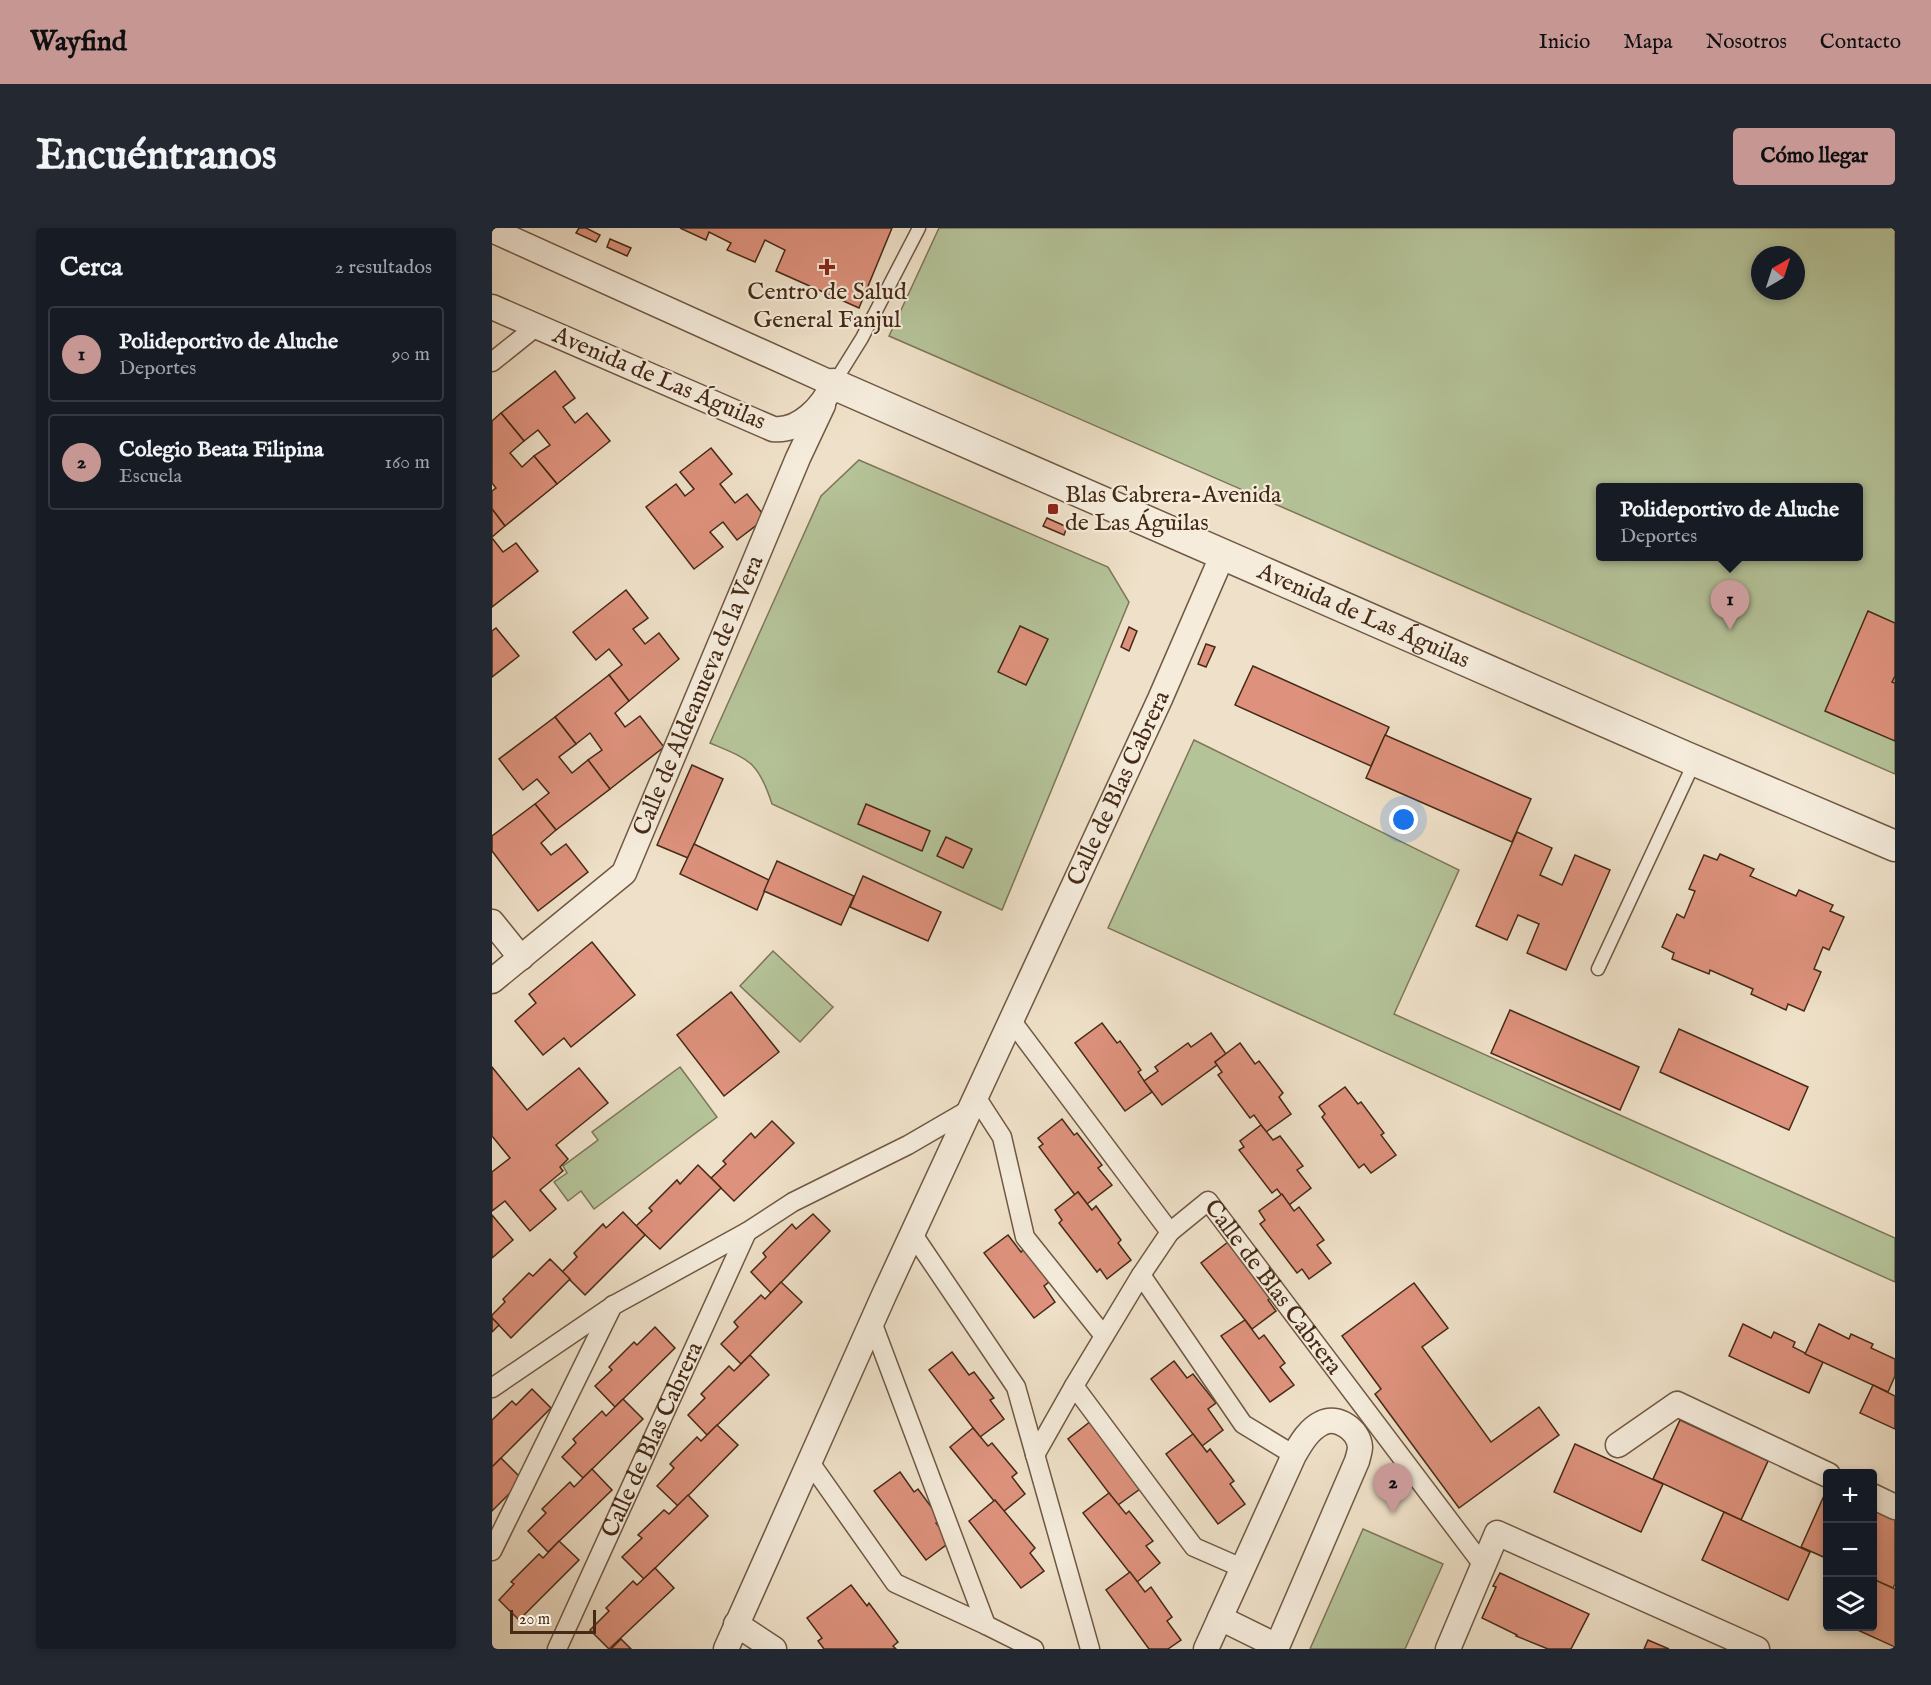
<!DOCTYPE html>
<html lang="es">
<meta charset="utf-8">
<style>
body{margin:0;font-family:"IM FELL English",serif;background:#242831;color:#f1f3f6}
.controls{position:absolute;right:18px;bottom:18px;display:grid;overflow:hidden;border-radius:6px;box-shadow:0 3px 9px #0003}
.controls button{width:54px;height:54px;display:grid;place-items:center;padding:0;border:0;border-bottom:2px solid #363941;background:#171b24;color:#f1f3f6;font:30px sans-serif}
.compass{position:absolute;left:1259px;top:18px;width:54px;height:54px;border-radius:50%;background:#171b24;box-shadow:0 3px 9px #0003;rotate:39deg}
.scale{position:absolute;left:18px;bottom:15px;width:86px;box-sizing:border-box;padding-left:6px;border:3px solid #462a16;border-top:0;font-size:16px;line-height:21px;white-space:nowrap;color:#462a16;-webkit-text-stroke:4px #f5ecdc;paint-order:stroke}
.you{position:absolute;left:912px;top:592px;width:21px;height:21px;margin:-15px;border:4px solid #fff;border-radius:50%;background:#1a73e8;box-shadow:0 0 0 9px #1a73e833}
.badge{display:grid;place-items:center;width:39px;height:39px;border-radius:50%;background:#c59692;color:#111;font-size:20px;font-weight:700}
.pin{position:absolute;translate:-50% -50px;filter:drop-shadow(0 2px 3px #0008)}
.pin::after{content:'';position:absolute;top:32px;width:21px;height:18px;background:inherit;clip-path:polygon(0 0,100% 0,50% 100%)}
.popup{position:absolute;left:1104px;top:255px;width:267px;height:78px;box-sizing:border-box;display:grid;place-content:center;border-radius:6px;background:#171b24;filter:drop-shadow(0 2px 4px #0005);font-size:20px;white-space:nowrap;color:#9ea1a6}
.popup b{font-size:22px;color:#f1f3f6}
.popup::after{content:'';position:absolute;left:50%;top:100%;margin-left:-12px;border:12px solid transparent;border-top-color:#171b24}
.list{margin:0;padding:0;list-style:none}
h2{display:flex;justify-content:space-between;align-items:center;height:78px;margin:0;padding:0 24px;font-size:26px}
h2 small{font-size:20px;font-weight:400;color:#9ea1a6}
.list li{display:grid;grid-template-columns:39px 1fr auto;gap:18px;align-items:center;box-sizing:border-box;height:96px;margin:0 12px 12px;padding:0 12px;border:2px solid #363941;border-radius:6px}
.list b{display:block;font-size:22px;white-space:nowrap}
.list p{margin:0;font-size:20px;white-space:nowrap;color:#9ea1a6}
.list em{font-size:20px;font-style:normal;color:#9ea1a6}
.icon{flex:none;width:33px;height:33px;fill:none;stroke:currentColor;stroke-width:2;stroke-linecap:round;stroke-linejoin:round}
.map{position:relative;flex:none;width:1403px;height:1421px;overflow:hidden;border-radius:6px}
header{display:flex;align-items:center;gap:36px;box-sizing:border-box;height:84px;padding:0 30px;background:#c59692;color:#111}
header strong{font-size:28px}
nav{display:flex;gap:33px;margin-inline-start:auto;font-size:21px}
.intro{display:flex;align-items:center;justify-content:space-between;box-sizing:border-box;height:144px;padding:0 36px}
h1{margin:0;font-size:42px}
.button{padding:15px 27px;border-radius:6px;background:#c59692;color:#111;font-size:21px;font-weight:700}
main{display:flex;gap:36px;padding:0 36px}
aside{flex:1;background:#171b24;border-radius:6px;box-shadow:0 3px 9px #0003}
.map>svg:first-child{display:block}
</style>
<header>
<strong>Wayfind</strong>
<nav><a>Inicio</a><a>Mapa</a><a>Nosotros</a><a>Contacto</a></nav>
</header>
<div class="intro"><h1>Encuéntranos</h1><a class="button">Cómo llegar</a></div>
<main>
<aside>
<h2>Cerca<small>2 resultados</small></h2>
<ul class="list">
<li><span class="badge">1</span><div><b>Polideportivo de Aluche</b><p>Deportes</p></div><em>90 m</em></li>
<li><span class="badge">2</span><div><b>Colegio Beata Filipina</b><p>Escuela</p></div><em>160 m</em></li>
</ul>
</aside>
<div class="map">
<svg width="1403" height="1421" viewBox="0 0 1403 1421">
<rect width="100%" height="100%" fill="#efe1c9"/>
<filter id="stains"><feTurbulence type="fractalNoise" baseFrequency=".00333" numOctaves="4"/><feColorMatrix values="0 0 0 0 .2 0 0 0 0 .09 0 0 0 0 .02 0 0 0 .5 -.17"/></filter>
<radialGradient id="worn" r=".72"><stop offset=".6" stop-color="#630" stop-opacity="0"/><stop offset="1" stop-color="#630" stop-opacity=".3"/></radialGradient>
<g fill="#b5c399" stroke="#7e7658" stroke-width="1.5" fill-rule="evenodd">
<path d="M447,0h956v546l-1006,-438zM1268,27h36v36h-36zM1109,260h258v68h-258z"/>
<path d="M367,232l249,107 21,35 -127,308 -230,-106c-14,-43 -22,-44 -62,-61l111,-247z"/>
<polygon points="702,512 967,642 902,786 1403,1010 1403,1054 616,700"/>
<polygon points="281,723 341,779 308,814 248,758"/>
<polygon points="188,839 225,889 102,981 89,963 76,973 62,954 75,945 71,938 106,912 100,904"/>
<polygon points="871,1301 951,1336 913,1421 818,1421"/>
</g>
<g fill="#de927d" stroke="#462a16" stroke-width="1.5">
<polygon points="87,0 94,0 108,7 104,14 84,5"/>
<polygon points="188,0 400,0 367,80 284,43 293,22 273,12 263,34 235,22 239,15 217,4 214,12"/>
<polygon points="118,11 139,20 135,28 115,19"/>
<polygon points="63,143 83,170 71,179 83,195 95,185 118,213 65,256 42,228 58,217 46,202 32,213 9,185"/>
<polygon points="9,185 32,213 18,225 30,239 42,228 65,256 13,298 0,281 0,263 4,260 0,255 0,193"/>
<polygon points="219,220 240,246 228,256 243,275 255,266 274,290 245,312 231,294 218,304 231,319 202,341 154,279 184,256 193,268 202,261 188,244"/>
<polygon points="0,281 13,298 0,309"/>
<polygon points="555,290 575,299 572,307 551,298"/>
<polygon points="0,310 11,324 24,315 46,343 0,379"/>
<polygon points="134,362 156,390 141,401 153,416 167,405 187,431 137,473 117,447 130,437 117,421 104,432 81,404"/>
<polygon points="1376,383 1403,395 1403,448 1400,454 1403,455 1403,513 1333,483"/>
<polygon points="528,398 556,411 534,457 506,444"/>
<polygon points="637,399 645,403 637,423 629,419"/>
<polygon points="4,400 27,428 0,449 0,403"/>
<polygon points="714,416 723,419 714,439 706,436"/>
<polygon points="761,438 897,499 879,538 743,477"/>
<polygon points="117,447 137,473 123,485 133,499 148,488 172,519 118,561 96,532 110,522 98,505 84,516 63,489"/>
<polygon points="63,489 84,516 67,529 80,545 96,532 118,561 64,602 43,576 57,565 45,551 31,562 7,531"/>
<polygon points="893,507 1039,571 1020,614 874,550"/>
<polygon points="200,537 231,551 196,630 165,617"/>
<polygon points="43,576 64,602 49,615 59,627 74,616 96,644 46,683 0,623 0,608"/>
<polygon points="374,576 438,603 430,623 366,596"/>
<polygon points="1025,604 1060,620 1048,647 1070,657 1083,627 1118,642 1074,742 1035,725 1047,696 1026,687 1015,712 984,698"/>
<polygon points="454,609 480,621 471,640 445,628"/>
<polygon points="202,616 277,652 265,682 188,646"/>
<polygon points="1228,626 1262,641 1258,648 1304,668 1307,662 1341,677 1338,683 1352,689 1337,722 1331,719 1322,741 1329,744 1312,783 1296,776 1294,782 1259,766 1261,761 1218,742 1217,746 1180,731 1182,725 1170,719 1185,686 1192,690 1203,663 1197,661 1212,627 1225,632"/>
<polygon points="285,633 362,668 349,697 272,663"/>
<polygon points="371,648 449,684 436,713 358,679"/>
<polygon points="100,714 143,767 79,819 72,810 51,827 23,793 44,775 37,766"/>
<polygon points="239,764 287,824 232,868 185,807"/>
<polygon points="1018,782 1147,839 1128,882 999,825"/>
<polygon points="610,795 625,815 628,813 649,842 646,844 660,864 633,883 583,815"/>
<polygon points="1187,801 1316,859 1297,902 1168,844"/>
<polygon points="719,805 734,826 723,834 725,837 670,877 652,853 666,843 663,839 696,815 699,819"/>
<polygon points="748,815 763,836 767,833 791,865 787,869 799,886 774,904 762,887 758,890 726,847 730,844 723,834"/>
<polygon points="0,839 35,882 87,840 116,875 64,917 76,931 68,939 71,943 48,962 64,981 38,1003 13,973 0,983 0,944 18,930 0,908"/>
<polygon points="853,859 866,876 869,874 892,905 889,907 904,927 879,945 872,936 867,940 830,889 833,886 827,878"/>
<polygon points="570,891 582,907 585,905 610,937 606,940 620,957 595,976 586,964 583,967 547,919 551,916 546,910"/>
<polygon points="280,893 302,915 242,973 219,950 234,936 231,933 259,905 263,910"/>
<polygon points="769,897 781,912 788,908 811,938 805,942 819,960 797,977 785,961 780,965 747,922 752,919 748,913"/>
<polygon points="206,937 229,960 168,1021 144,998 160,983 157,980 185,952 188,956"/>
<polygon points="586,964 600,982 604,978 629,1012 626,1015 639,1032 615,1051 608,1041 605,1044 567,995 570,992 563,982"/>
<polygon points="790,966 802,983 807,979 832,1012 825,1017 839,1035 817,1051 810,1041 805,1045 768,996 773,992 767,983"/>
<polygon points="131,984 153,1007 93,1067 70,1044 85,1029 82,1025 111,996 114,1000"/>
<polygon points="321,986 338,1003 279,1065 259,1044 274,1029 271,1025 300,996 304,1001"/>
<polygon points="0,987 21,1012 0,1030"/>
<polygon points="516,1007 529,1024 532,1021 557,1054 552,1058 563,1074 542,1090 492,1025"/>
<polygon points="736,1014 779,1070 776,1072 784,1083 760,1101 709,1035"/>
<polygon points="58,1031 78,1051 19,1110 0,1090 0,1087 13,1074 11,1071 37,1045 41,1048"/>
<polygon points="289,1054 310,1074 249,1136 229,1116 246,1099 242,1094 269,1067 273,1071"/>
<polygon points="922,1055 956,1100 930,1119 999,1214 1047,1179 1067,1207 967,1280 883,1166 889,1161 850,1108"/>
<polygon points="0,1090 7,1097 0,1104"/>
<polygon points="753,1092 767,1111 772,1107 793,1135 788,1139 802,1157 778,1174 729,1108"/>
<polygon points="1251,1096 1279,1110 1282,1104 1303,1114 1301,1119 1331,1134 1317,1165 1237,1128"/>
<polygon points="1327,1096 1357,1111 1359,1106 1381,1116 1379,1120 1403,1131 1403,1148 1396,1164 1313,1126"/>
<polygon points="163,1099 183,1120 123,1179 103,1158 120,1142 117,1139 142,1114 145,1117"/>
<polygon points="460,1124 477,1147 482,1144 502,1170 498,1172 512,1191 488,1209 437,1142"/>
<polygon points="258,1127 277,1147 215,1207 196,1187 213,1170 209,1166 237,1138 242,1143"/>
<polygon points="682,1133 695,1150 701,1146 724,1175 716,1181 731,1202 710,1218 659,1151"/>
<polygon points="1381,1157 1403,1168 1403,1201 1368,1185"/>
<polygon points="40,1161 59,1180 0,1239 0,1192 20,1173 24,1177"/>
<polygon points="131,1171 151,1191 91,1250 70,1229 84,1215 81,1211 110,1183 114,1188"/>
<polygon points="1188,1192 1276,1233 1249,1292 1161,1251"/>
<polygon points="599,1193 648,1261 626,1277 576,1211"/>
<polygon points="225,1197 246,1217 186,1278 165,1258 182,1240 178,1236 205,1209 209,1213"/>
<polygon points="481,1200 496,1218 500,1215 525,1245 520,1249 533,1266 511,1284 458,1219"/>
<polygon points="701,1206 715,1224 718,1221 742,1253 738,1256 753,1276 726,1296 674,1226"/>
<polygon points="1083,1216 1171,1256 1149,1304 1062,1264"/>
<polygon points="9,1230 31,1252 0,1283 0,1239"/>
<polygon points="100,1241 120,1262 56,1324 36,1303 54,1285 50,1281 78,1254 82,1259"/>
<polygon points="408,1244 422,1264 426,1261 448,1291 444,1295 458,1314 434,1332 382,1263"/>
<polygon points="1335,1261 1336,1261 1336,1331 1309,1319"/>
<polygon points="617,1265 634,1286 637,1283 661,1313 654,1318 668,1335 645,1354 591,1285"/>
<polygon points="196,1267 216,1288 152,1351 130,1329 150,1310 146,1307 172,1282 177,1286"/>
<polygon points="503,1272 543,1320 538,1325 552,1343 529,1360 477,1293"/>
<polygon points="1380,1281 1403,1291 1403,1356 1401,1360 1380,1351"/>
<polygon points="1232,1284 1318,1324 1296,1372 1210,1332"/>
<polygon points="67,1313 87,1332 27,1392 7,1372 22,1356 19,1354 47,1326 51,1330"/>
<polygon points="163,1340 182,1360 117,1421 98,1402 117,1383 114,1380 141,1353 145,1357"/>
<polygon points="638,1344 653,1364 659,1359 680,1389 675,1393 689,1412 676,1421 657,1421 614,1362"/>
<polygon points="1008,1345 1097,1386 1079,1421 1056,1421 1024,1408 1025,1407 990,1390 1004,1359 1001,1358"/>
<polygon points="1381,1351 1403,1361 1403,1419 1359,1399 1380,1398"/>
<polygon points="359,1357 375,1378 377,1375 406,1414 401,1418 404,1421 332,1421 326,1413 330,1410 315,1390"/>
<polygon points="129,1411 139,1421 119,1421"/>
<polygon points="1156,1412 1177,1421 1152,1421"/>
</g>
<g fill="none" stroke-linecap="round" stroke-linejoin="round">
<g stroke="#705843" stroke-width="15">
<g id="service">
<polyline points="342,155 370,110 427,0"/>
<polyline points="1106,741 1203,533"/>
</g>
</g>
<g stroke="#705843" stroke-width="21">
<g id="pedestrian">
<polyline points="0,134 45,98"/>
<path id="s1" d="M519,792l159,212 38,-31 275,364"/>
<polyline points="484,869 510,909 533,1009 612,1108"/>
<polyline points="420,1005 524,1159 598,1421"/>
<polyline points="649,1047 678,1004"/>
<polyline points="380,1094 494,1397 542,1421"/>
<polyline points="0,1160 122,1077 255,1004 301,974 416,917 478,881"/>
<polyline points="543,1227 582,1158"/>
<polyline points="317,1233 403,1355 494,1397"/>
<polyline points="0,1323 121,1077"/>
<polyline points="750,1340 702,1319 582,1158 649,1047 751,1196 802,1227"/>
<path id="s2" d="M65,1421l190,-417"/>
</g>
</g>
<g stroke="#705843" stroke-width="27">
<g id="minor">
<path d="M0,2l341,154c-10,22 -33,48 -60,45l-281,-122"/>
<polyline points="0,694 29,730"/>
<path id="s3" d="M0,753l132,-108 174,-415 25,-53"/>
<polyline points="1126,1217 1185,1176 1336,1247"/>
<polyline points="1380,1268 1403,1279"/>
<polyline points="728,1390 785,1418"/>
<polyline points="244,1396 282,1421"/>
<path id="s4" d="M234,1421l158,-354 276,-596 63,-145"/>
<path d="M714,1421l88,-194c7,-12 15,-26 28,-32 15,-8 37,7 38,24 0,4 -2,10 -3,14l-81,188"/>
<polyline points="956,1421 1005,1305 1265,1421"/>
</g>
</g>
<g stroke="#705843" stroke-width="33">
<g id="tertiary">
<path id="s5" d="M341,156l853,373 209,89"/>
</g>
</g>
<use href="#service" stroke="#f5ecdc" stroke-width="12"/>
<use href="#pedestrian" stroke="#f5ecdc" stroke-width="18"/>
<use href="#minor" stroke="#f5ecdc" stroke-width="24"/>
<use href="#tertiary" stroke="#f5ecdc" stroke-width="30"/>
</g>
<g fill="#8f2418" stroke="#f5ecdc" stroke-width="2">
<path d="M332 30h6v6h6v6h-6v6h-6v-6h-6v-6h6z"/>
<rect x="555" y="275" width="12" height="12" rx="3"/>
</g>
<g text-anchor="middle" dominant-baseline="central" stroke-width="4.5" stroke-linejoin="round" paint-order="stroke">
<g font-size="24" fill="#462a16" stroke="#f5ecdc">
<text x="335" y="64">Centro de Salud<tspan x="335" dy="28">General Fanjul</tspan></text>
<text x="573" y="267" text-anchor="start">Blas Cabrera-Avenida<tspan x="573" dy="28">de Las Águilas</tspan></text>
</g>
<g font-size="24" fill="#462a16" stroke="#f5ecdc">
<text transform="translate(167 151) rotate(23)">Avenida de Las Águilas</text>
<text stroke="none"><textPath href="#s5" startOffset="579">Avenida de Las Águilas</textPath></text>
<text stroke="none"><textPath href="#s3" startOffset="363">Calle de Aldeanueva de la Vera</textPath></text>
<text stroke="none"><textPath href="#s4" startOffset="946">Calle de Blas Cabrera</textPath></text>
<text stroke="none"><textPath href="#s1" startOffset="422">Calle de Blas Cabrera</textPath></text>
<text stroke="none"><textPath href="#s2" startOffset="230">Calle de Blas Cabrera</textPath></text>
</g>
</g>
<rect width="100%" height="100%" filter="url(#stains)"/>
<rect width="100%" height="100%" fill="url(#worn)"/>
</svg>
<div class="controls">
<button>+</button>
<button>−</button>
<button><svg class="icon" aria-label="layers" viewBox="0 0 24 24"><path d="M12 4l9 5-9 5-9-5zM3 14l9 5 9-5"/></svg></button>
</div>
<svg class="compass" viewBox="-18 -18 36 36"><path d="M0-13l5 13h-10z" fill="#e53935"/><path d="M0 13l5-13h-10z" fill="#9ea1a6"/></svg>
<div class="scale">20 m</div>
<div class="you"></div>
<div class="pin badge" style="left:1238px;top:402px">1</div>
<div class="popup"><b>Polideportivo de Aluche</b>Deportes</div>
<div class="pin badge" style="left:901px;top:1285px">2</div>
</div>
</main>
